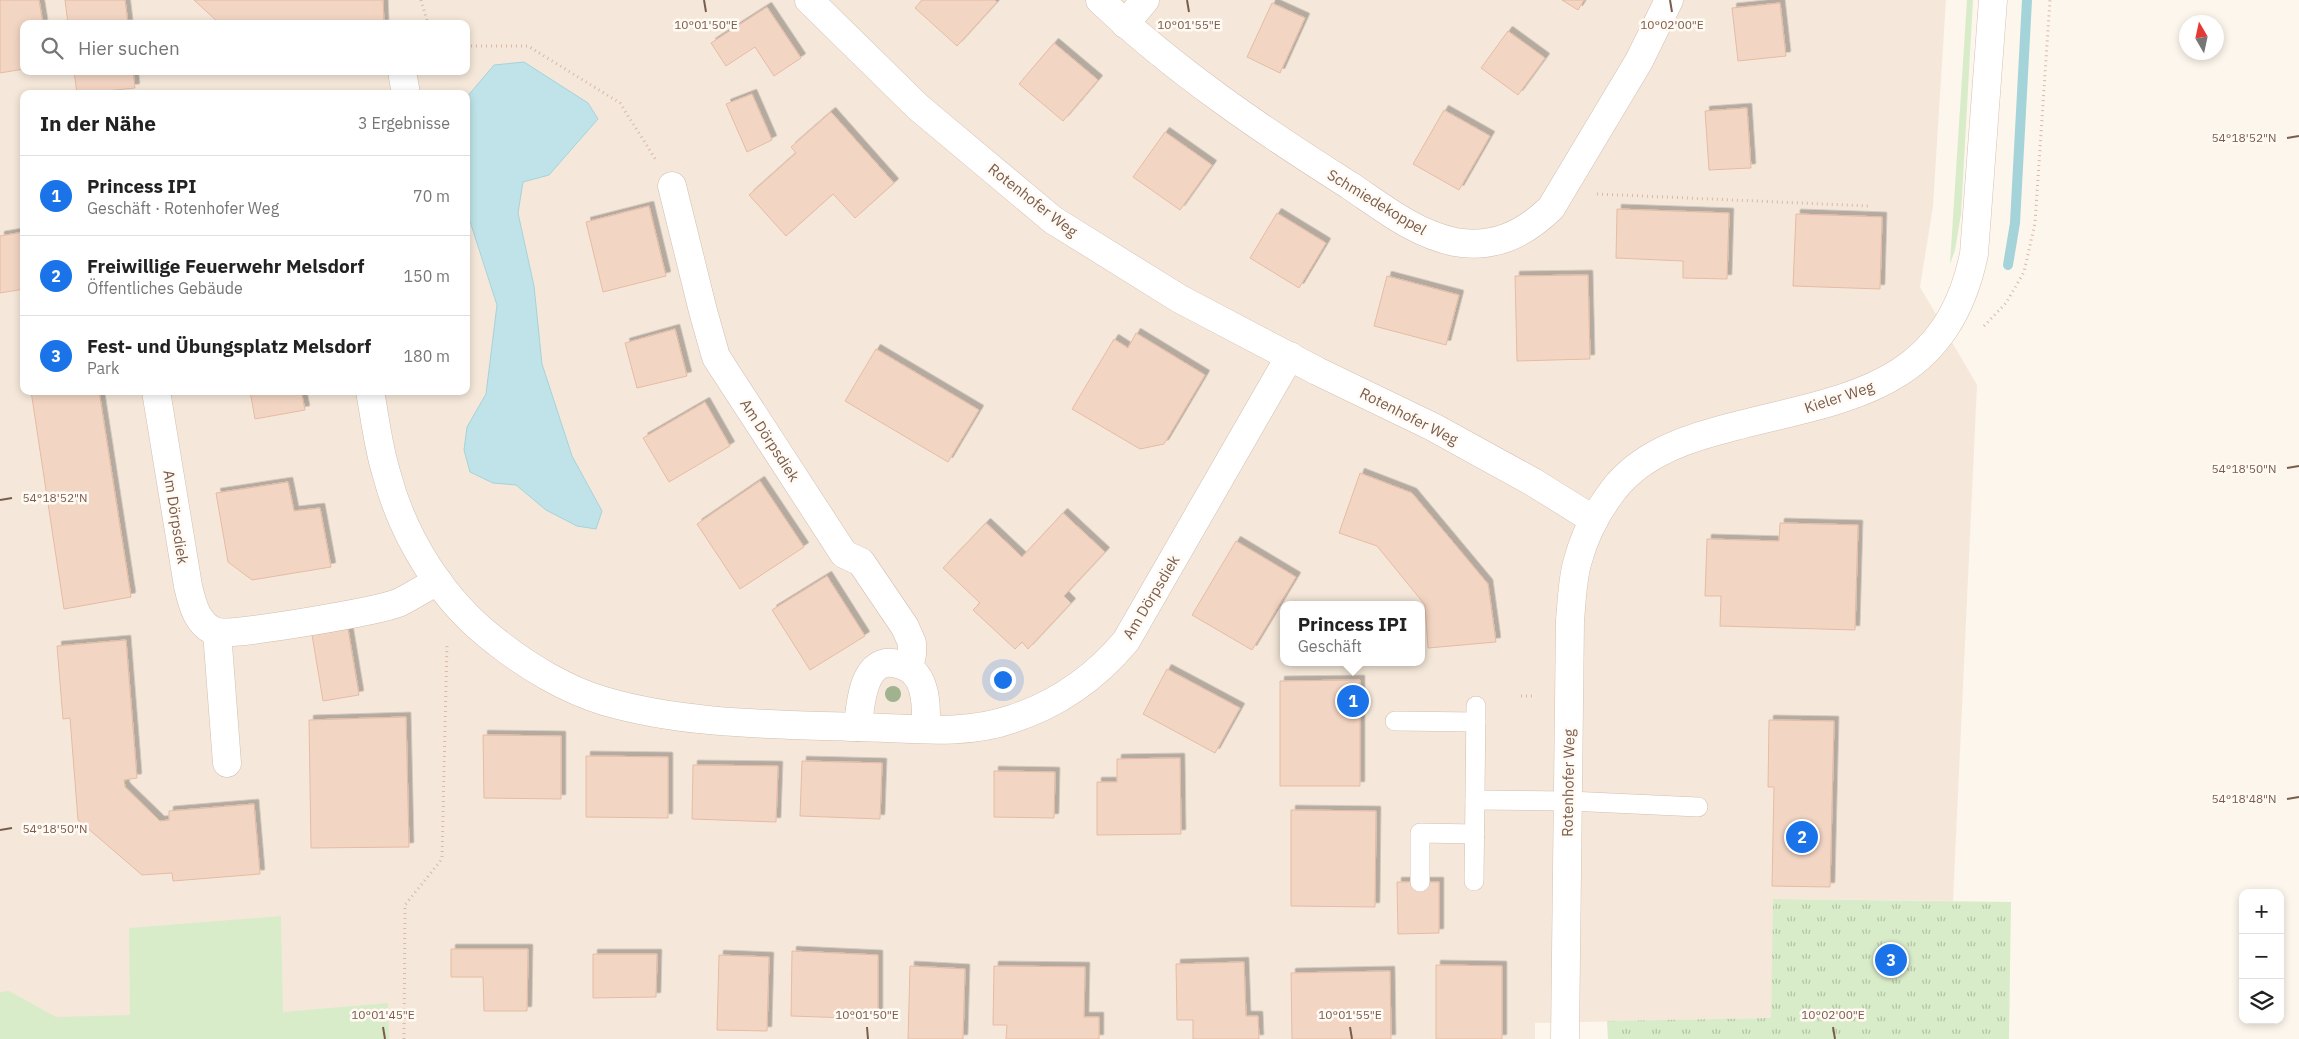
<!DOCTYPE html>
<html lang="de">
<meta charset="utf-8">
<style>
body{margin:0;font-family:"IBM Plex Sans",sans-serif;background:#f6f6f6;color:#222}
.controls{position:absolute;right:15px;bottom:15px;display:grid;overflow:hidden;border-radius:10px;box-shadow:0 2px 8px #0003}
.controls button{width:45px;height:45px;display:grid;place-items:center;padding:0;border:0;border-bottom:1px solid #e0e0e0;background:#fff;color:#222;font:25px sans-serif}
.compass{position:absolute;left:2179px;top:15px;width:45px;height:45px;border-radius:50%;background:#fff;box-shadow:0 2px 8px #0003;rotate:351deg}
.you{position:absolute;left:1002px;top:679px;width:18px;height:18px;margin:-12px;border:4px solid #fff;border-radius:50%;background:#1a73e8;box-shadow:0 0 0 8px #1a73e833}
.badge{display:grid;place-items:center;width:32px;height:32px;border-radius:50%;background:#1a73e8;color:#fff;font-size:16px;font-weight:700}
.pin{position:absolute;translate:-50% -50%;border:2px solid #fff;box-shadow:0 1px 5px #0006}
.popup{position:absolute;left:1280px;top:601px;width:145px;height:65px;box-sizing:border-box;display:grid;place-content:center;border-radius:10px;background:#fff;filter:drop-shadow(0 1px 4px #0005);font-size:16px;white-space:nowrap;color:#767676}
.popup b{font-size:19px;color:#222}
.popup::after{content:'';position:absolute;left:50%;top:100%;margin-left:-10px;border:10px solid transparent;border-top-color:#fff}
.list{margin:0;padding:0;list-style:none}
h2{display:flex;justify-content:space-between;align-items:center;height:65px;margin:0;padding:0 20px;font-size:21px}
h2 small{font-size:16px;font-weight:400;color:#767676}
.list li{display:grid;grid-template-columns:32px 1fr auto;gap:15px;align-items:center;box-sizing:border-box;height:80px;padding:0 20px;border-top:1px solid #e0e0e0}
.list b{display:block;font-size:19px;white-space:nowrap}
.list p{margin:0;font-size:16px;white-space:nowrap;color:#767676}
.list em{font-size:16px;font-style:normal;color:#767676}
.icon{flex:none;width:28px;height:28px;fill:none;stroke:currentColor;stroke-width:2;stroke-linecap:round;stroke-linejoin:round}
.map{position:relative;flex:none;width:2299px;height:1039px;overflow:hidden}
.search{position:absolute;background:#fff;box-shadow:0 2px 8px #0003;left:20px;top:20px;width:450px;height:55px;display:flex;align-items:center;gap:12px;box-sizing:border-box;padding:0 18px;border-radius:10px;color:#767676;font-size:19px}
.panel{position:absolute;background:#fff;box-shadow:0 2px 8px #0003;left:20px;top:90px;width:450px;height:305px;border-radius:10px}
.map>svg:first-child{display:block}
</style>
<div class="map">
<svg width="2299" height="1039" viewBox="0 0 2299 1039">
<defs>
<pattern id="park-tufts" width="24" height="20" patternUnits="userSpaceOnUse" patternTransform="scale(1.25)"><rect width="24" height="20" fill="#d8ecc9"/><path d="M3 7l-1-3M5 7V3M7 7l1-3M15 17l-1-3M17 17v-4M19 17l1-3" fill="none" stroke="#b4c2a5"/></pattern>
<filter id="shadow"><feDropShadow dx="4.5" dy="-4.5" stdDeviation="0" flood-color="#0004"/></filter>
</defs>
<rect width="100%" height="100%" fill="#fdf6ec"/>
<path fill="#f5e8da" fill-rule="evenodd" d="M0,0h1946l-13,206 -13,81 57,98 -24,516 -179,-2 -3,119 -236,5v16h-1535zM24,24h442v47h-442zM24,94h442v297h-442zM1284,605h138v57h-138z"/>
<g fill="#d8ecc9">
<polygon points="1967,0 1973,0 1961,214 1955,250 1950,264"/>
<polygon points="281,916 283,1012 388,1003 389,1039 0,1039 0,992 9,991 56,1017 130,1015 129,928"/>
</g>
<polygon fill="url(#park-tufts)" points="1773,899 2011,902 2009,1039 1608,1039 1607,1021 1771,1018"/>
<polygon fill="#bfe3e8" stroke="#a5d3da" points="524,62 588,103 598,119 549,175 523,182 518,213 534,286 542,364 572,456 602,511 596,529 577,526 546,510 516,485 493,483 470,472 464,450 467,427 486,394 497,305 466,209 466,98 494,65"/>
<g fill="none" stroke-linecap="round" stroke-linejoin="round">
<polyline stroke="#a5d3da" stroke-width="10" points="2008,265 2015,223 2027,0"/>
</g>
<g fill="#f3d5c3" stroke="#e6bba3" filter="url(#shadow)">
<polygon points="0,0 39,0 43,24 24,24 24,69 0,73"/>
<polygon points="65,0 125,0 128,24 68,24"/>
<polygon points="194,0 383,0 384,24 220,24"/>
<polygon points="922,0 995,0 997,2 957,46 915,8"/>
<polygon points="1562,0 1584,0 1578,10"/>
<polygon points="1272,3 1305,18 1280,73 1247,57"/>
<polygon points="1780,3 1786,56 1738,61 1732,8"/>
<polygon points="767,7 801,58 774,76 755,47 726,66 711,43"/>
<polygon points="1508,31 1545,58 1518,95 1481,68"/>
<polygon points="1054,43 1098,80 1063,121 1019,84"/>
<polygon points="74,71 133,71 135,88 77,94"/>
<polygon points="752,94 772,140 747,152 726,104"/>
<polygon points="1747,108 1751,168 1709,170 1705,111"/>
<polygon points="1444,110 1490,136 1459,190 1413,164"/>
<polygon points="831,112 894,183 855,218 833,194 786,236 749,195 796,153 791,147"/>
<polygon points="1165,132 1212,165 1180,210 1133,177"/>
<polygon points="649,206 666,276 603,292 586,222"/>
<polygon points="1617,209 1729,213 1727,279 1683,278 1683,261 1616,258"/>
<polygon points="1277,213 1326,243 1299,288 1250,258"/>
<polygon points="1796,214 1882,217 1880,289 1793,286"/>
<polygon points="24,232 24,289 0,293 0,236"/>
<polygon points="1588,275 1590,359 1517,361 1515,276"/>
<polygon points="1387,276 1459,295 1446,345 1374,326"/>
<polygon points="675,329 687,376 637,388 625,343"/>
<polygon points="1136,333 1205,375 1164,444 1140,449 1072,409 1114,339 1128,348"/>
<polygon points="876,349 979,410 948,462 845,401"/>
<polygon points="31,391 99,391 131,597 64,609"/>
<polygon points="250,391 301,391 305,410 255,419"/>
<polygon points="705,402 730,446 669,482 643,438"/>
<polygon points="1360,473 1412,493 1488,584 1496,642 1428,648 1425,605 1377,546 1339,533"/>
<polygon points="760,481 804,547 740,589 697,524"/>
<polygon points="288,482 294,511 320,508 331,567 252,580 228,562 216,493"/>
<polygon points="1063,513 1105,552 1064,596 1071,603 1028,649 1022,642 1015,649 973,610 980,603 943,568 986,523 1022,557"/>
<polygon points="1780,523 1858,525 1855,630 1720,626 1721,596 1705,596 1707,539 1779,541"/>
<polygon points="1236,541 1296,577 1252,650 1192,615"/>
<polygon points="827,576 865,636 810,670 772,610"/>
<polygon points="348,629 359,695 323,701 312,635"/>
<polygon points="126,640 137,778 124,780 125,787 160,821 169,820 169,811 254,804 260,874 173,881 172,873 142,875 78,820 70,718 63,719 57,646"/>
<polygon points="1167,669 1240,708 1215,753 1143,714"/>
<polygon points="1360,680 1360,786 1280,786 1280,681"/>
<polygon points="406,717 409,847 311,848 309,720"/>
<polygon points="1769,720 1834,721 1830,887 1772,886 1774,787 1768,787"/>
<polygon points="483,735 561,736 561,799 484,798"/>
<polygon points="586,756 668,757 668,818 586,817"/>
<polygon points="1180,758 1181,834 1097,835 1097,782 1117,782 1117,759"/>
<polygon points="802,761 882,763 880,819 800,816"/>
<polygon points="693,765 778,766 776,822 692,819"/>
<polygon points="994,771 1055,772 1054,818 994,817"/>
<polygon points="1291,810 1376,811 1375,907 1291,906"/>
<polygon points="1397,882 1439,882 1439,933 1398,934"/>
<polygon points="451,949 528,949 527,1011 484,1011 483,977 451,977"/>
<polygon points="792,951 878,955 878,1019 791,1016"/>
<polygon points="593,954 657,954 656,997 593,998"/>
<polygon points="719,955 769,957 767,1031 717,1030"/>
<polygon points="1244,962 1246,1016 1258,1016 1259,1039 1193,1039 1193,1020 1177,1020 1176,964"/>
<polygon points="1436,965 1502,966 1502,1039 1436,1039"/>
<polygon points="910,966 965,969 963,1039 908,1039"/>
<polygon points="994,966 1085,967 1084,1017 1099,1017 1099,1039 1006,1039 1007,1025 993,1025"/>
<polygon points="1390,971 1391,1039 1292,1039 1291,973"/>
</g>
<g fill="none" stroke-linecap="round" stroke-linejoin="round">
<g stroke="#d1beb0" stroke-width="20">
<g id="lane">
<polyline points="1395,721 1476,722"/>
<polyline points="1475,800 1569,801 1698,807"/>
<polyline points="1474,881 1476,706"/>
<polyline points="1420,882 1420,833 1475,834"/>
</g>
</g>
<g stroke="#d1beb0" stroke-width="29">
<g id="street">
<path d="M1100,0c75,71 162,130 249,185 33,22 66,49 106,57 39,7 69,-8 96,-34l88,-147 30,-61"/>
<polyline points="1125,24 1145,0"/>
<polyline points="403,77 406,94"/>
<polyline points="672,186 703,311 716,357 844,554 861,562 905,627 912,643 912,654 909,668"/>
<path d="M156,391l32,195c4,17 9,40 29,46 17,4 161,-21 181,-29 13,-6 26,-15 40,-22"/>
<path d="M370,391c5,27 8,55 16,81 17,66 57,130 112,171 30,24 69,47 106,58 82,24 170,23 254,26 51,1 106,9 154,-8 46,-15 83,-41 114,-78l164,-285"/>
<polyline points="217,632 227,763"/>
<path d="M858,727c2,-22 5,-73 40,-63 9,2 16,7 21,15 8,15 7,34 7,50"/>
</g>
</g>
<g stroke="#d6c0b0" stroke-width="29">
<g id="secondary">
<polyline points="809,0 918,107 1053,220 1180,299 1317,371 1433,427 1533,482 1594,520"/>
<path d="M1565,1039l5,-419c2,-19 2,-41 8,-60 6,-22 17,-45 31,-64 25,-37 67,-54 108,-65 117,-33 227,-33 257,-177l19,-254"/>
</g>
</g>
<g stroke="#d9b8a5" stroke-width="3" stroke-dasharray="1 4" stroke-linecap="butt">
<polyline points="421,0 428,24"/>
<polyline points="466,46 528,46 620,103 656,160"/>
<polyline points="1597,194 1869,206"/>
<polyline points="1984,326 2006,303 2024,272 2035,223 2050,0"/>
<polyline points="1521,696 1536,696"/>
<polyline points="404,1039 405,905 442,859 447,643"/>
</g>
<use href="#lane" stroke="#fff" stroke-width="19"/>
<use href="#street" stroke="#fff" stroke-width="28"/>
<use href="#secondary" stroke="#fff" stroke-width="28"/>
</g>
<circle fill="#a0b28e" cx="893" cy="694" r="8"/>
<path fill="none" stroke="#7a5c4d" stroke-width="2" d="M704,0l2,12M1187,0l2,12M1670,0l2,12M2287,138l12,-2M2287,468l12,-2M0,500l12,-2M2287,799l12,-2M0,830l12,-2M383,1027l2,12M867,1027l1,12M1350,1027l2,12M1833,1027l2,12"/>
<g text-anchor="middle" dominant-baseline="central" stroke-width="5" stroke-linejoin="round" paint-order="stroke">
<g font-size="15" fill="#7a5c4d" stroke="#fffaf3">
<text transform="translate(1033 200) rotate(38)">Rotenhofer Weg</text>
<text transform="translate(1377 202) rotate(31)">Schmiedekoppel</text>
<text transform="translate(1839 397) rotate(-18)">Kieler Weg</text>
<text transform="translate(1409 416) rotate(27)">Rotenhofer Weg</text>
<text transform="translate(770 440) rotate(57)">Am Dörpsdiek</text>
<text transform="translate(176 517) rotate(81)">Am Dörpsdiek</text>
<text transform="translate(1151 597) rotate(-59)">Am Dörpsdiek</text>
<text transform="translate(1568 783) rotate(-89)">Rotenhofer Weg</text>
</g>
</g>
<g font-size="12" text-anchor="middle" fill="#7a5c4d" stroke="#fffaf3" stroke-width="5" stroke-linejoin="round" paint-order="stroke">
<text x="706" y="29">10°01'50"E</text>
<text x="1189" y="29">10°01'55"E</text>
<text x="1672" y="29">10°02'00"E</text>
<text x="2244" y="142">54°18'52"N</text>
<text x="2244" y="473">54°18'50"N</text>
<text x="55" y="502">54°18'52"N</text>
<text x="2244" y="803">54°18'48"N</text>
<text x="55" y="833">54°18'50"N</text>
<text x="383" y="1019">10°01'45"E</text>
<text x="867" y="1019">10°01'50"E</text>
<text x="1350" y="1019">10°01'55"E</text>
<text x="1833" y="1019">10°02'00"E</text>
</g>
</svg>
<div class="controls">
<button>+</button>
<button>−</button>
<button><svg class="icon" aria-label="layers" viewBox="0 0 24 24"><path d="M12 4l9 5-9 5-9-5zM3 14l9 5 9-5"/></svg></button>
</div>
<svg class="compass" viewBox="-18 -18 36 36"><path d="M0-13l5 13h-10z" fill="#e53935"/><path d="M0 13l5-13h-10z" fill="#767676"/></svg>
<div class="you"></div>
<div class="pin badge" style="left:1353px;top:701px">1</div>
<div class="popup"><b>Princess IPI</b>Geschäft</div>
<div class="pin badge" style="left:1802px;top:837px">2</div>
<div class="pin badge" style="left:1891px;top:960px">3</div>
<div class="search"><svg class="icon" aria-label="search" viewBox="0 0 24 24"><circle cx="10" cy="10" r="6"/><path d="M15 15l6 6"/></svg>Hier suchen</div>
<section class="panel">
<h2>In der Nähe<small>3 Ergebnisse</small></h2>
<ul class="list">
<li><span class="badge">1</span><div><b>Princess IPI</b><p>Geschäft · Rotenhofer Weg</p></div><em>70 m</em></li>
<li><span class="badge">2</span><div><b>Freiwillige Feuerwehr Melsdorf</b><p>Öffentliches Gebäude</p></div><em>150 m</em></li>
<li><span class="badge">3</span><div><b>Fest- und Übungsplatz Melsdorf</b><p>Park</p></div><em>180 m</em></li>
</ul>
</section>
</div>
